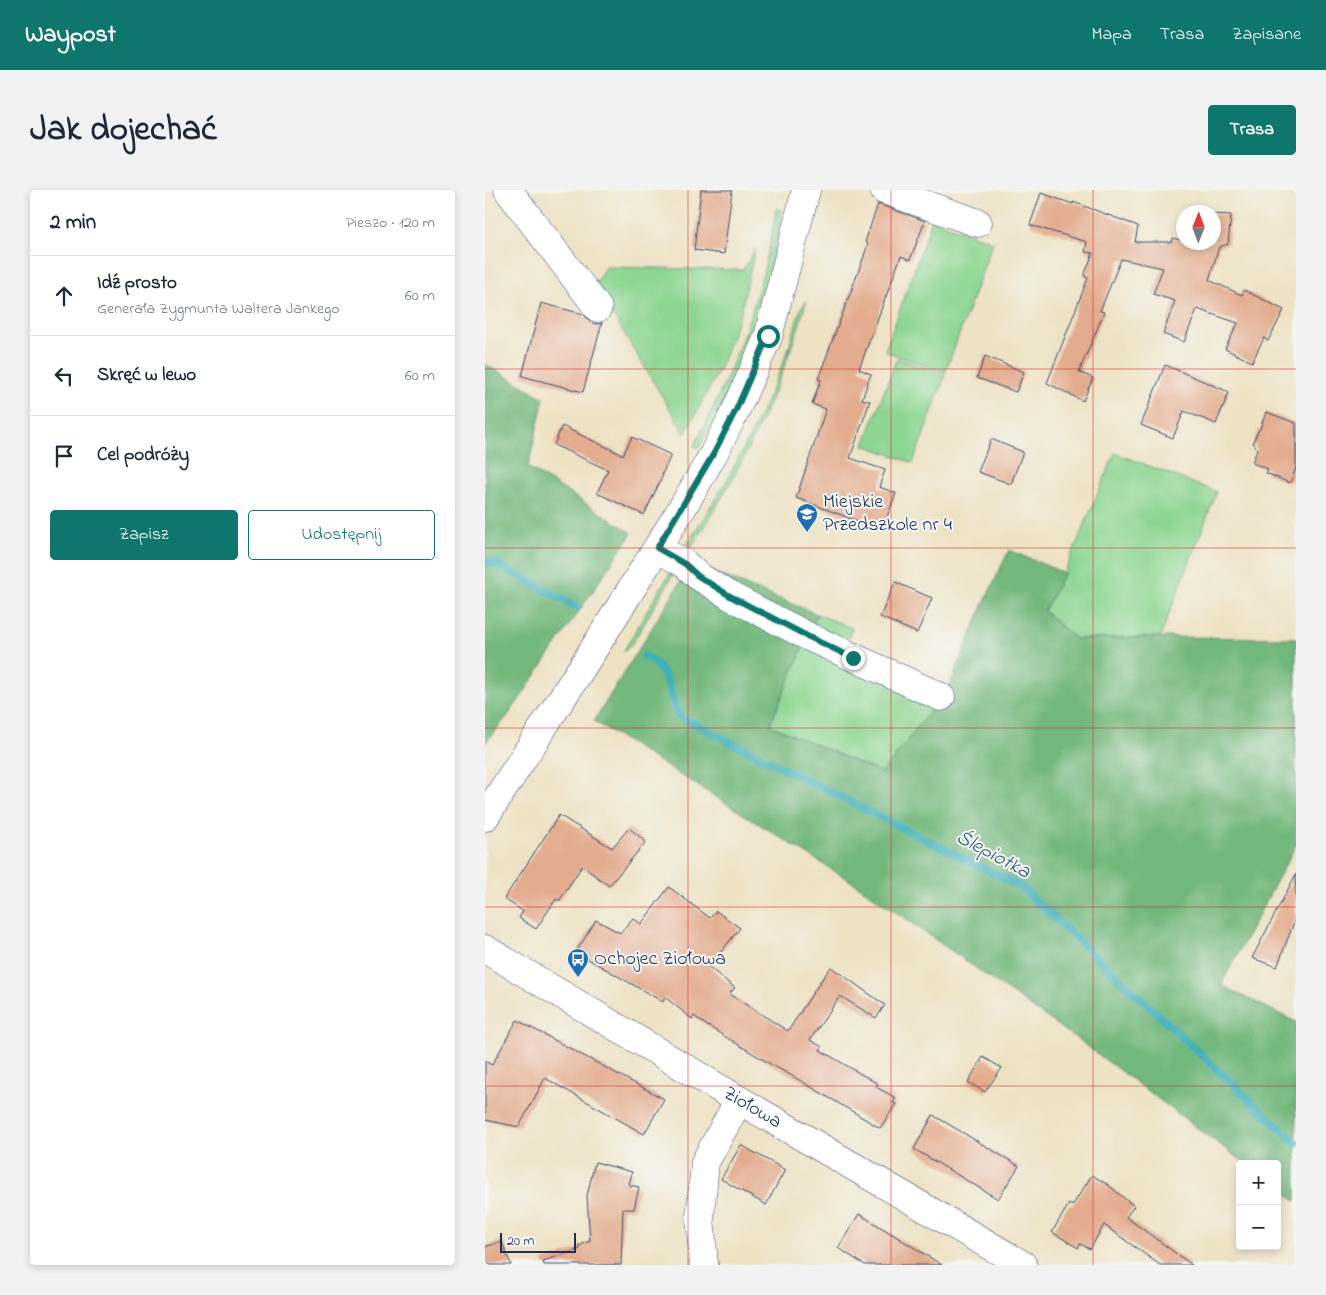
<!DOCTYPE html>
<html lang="pl">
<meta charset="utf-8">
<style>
body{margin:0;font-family:"Indie Flower",sans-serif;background:#f2f2f3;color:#1f2937}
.controls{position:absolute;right:15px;bottom:15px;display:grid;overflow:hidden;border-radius:5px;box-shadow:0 2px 8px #0003}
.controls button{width:45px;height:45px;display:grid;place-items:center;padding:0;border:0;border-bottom:1px solid #e0e1e3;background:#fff;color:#1f2937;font:25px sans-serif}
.compass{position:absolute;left:691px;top:15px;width:45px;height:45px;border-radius:50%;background:#fff;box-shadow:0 2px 8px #0003;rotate:1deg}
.scale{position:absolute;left:15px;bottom:12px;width:76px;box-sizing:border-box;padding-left:5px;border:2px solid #1b2f5e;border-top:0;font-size:14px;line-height:18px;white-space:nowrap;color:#1b2f5e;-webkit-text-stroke:4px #f6f6f2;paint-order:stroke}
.stop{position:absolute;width:15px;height:15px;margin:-11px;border:4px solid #0f766e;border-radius:50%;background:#fff}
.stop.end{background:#0f766e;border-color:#fff;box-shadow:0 1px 5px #0008}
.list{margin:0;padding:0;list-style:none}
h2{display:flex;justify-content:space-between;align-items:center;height:65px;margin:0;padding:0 20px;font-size:21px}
h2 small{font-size:16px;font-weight:400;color:#747a83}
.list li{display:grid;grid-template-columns:32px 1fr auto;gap:15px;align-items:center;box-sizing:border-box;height:80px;padding:0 20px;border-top:1px solid #e0e1e3}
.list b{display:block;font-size:19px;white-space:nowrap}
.list p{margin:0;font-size:16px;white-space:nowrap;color:#747a83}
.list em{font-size:16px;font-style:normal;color:#747a83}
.actions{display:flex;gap:10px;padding:15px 20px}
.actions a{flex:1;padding:11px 0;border:1px solid #0f766e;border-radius:5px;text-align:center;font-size:18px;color:#0f766e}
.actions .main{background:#0f766e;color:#fff}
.icon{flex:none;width:28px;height:28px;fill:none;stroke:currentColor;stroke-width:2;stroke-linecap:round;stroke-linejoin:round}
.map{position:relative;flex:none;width:811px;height:1075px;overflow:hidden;border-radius:5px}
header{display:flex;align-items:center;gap:30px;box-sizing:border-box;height:70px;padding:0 25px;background:#0f766e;color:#fff}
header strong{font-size:24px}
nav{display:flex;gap:28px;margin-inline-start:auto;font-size:18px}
.intro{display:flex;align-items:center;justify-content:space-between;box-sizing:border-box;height:120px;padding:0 30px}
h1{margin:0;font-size:35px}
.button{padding:12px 22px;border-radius:5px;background:#0f766e;color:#fff;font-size:18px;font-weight:700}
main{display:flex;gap:30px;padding:0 30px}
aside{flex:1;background:#fff;border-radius:5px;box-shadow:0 2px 8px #0003}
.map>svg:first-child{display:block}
</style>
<header>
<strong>Waypost</strong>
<nav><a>Mapa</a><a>Trasa</a><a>Zapisane</a></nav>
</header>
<div class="intro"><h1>Jak dojechać</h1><a class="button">Trasa</a></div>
<main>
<aside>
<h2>2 min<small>Pieszo · 120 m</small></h2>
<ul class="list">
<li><svg class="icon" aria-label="ahead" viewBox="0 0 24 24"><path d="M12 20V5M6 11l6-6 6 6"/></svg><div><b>Idź prosto</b><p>Generała Zygmunta Waltera Jankego</p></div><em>60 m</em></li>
<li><svg class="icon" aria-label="left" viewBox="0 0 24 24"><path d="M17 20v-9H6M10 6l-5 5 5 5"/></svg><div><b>Skręć w lewo</b></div><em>60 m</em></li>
<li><svg class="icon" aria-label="arrive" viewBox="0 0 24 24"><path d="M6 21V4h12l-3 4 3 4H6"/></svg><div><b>Cel podróży</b></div></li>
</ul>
<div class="actions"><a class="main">Zapisz</a><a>Udostępnij</a></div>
</aside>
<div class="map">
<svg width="811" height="1075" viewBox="0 0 811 1075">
<rect width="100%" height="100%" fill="#f6f6f2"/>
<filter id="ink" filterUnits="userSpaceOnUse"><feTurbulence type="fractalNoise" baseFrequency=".02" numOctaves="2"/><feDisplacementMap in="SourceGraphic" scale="10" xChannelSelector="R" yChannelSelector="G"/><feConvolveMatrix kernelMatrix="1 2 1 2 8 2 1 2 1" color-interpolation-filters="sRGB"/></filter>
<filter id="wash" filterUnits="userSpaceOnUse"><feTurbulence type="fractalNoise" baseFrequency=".0096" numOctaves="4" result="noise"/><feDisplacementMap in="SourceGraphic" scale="20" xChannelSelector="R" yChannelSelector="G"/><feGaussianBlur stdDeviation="1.12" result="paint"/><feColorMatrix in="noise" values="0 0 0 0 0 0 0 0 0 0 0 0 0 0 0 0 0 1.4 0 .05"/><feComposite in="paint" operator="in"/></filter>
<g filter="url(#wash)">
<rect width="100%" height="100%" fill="#ede2c4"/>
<g fill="#8dd692" stroke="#548278">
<path d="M291,19l6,1c-8,40 -16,81 -29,119 -14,41 -33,81 -54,119l-5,-2c39,-74 70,-154 82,-237z"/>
<polygon points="447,30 508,52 460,183 400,161"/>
<polygon points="270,59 256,121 236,176 200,244 110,95 120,77 258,80"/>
<path d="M322,110c-19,64 -45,125 -77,183 -14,25 -29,48 -44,72l-4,-3 44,-70 26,-50 26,-57 10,-25 13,-42z"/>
<polygon points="412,168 460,186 428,273 379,255"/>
<polygon points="630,263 732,302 675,447 591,449 559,421 579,383"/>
<polygon points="189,376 192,378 147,454 138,462"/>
<polygon points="332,424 367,438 362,453 464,497 397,583 285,535"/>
</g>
<g fill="#72b77c" stroke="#46736d">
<polygon points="0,174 59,208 43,277 147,343 25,523 0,553"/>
<polygon points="524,360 579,383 559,421 591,449 675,447 811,448 811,655 736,795 811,832 811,1011 792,997 792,974 761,974 591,848 375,697 109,531 206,375 219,378 332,424 285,535 397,583 464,497 499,413"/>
</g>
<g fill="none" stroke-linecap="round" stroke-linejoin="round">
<g stroke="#40b0ba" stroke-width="8">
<polyline points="0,372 14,375 92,417"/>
<polyline points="159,466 170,473 180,486 193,526 536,697 811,953"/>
</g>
</g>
<g id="blocks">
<g fill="#e3ac8e">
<polygon points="216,0 247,0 239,64 209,60"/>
<polygon points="556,3 588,14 588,12 653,36 650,52 687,52 688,48 695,50 698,40 698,52 728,52 728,24 746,25 743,54 734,57 724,90 757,105 759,100 799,120 783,151 779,148 767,172 740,159 753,133 712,119 699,152 678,144 690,111 668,104 678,78 636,69 615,121 619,122 613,137 594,182 608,188 598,211 562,193 603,88 599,86 608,63 600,62 602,52 545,35"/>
<polygon points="393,14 440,31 425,70 416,66 374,179 386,184 377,209 385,211 365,268 400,280 394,297 411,303 397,340 311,308 341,219 327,214 336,190 333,189 378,69 383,54 380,52"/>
<polygon points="56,113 98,124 107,133 114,134 117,133 98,202 37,186"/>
<polygon points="500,166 539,182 531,202 492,188"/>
<polygon points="680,175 744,202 731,234 699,221 688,248 656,235"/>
<polygon points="781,222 811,233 811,278 805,293 781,283 783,279 767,273 772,260 768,252 773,241 775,239"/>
<polygon points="77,236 138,265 147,247 186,265 177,284 178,285 159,325 112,303 123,280 69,255"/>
<polygon points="506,249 538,262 526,294 493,282"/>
<polygon points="410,392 447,408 432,443 395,427"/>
<polygon points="74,625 127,658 144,638 160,651 160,653 124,696 97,676 74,711 71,709 51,739 34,728 38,721 19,709"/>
<polygon points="811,684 811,727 792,777 767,768"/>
<polygon points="184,697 225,728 231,721 255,738 224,777 250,798 244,804 303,841 337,789 346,777 400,815 391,828 355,806 325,850 337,857 335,860 393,894 391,897 411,908 408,913 411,914 395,938 316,891 282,872 221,835 209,826 207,829 180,807 178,812 91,762 111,730 135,743 148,728 156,734"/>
<polygon points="32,830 179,909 159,944 60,888 34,937 0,930 0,871 7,875"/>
<polygon points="498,867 517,878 500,902 483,892"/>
<polygon points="448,925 534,976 513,1009 429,959"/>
<polygon points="256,955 300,980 281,1015 236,989"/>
<polygon points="110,972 147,982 144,995 154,997 149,1019 138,1019 136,1075 59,1075 58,1071 95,1059 94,1056 105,1051 102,1006"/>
<polygon points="607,985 622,994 649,1016 641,1027 707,1075 675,1075 619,1035 605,1059 595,1054 593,1058 567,1042 584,1014 587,1016"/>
<polygon points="374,1024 399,1039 457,1075 380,1075 353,1058"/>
<polygon points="17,1051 26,1075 0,1075 0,1057"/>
</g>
</g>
</g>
<g filter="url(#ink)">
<use href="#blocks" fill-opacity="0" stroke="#3a4a6d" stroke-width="1"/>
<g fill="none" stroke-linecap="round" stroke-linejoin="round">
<g stroke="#3a4a6d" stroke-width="29">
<g id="minor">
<polyline points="23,0 113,118"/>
<polyline points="399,0 493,33"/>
<polyline points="172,358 200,374 213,386 245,406 324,447 456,507"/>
<polyline points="0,627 103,468 199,315 229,263 251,220 283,147 321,0"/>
<path id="s1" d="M0,759l254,151 284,165"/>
<polyline points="219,1075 215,1027 220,972 254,910"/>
</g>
</g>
<use href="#minor" stroke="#fff" stroke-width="28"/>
</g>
</g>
<g fill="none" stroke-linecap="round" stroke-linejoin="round" filter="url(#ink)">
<polyline stroke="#0f766e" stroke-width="6" points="283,146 251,220 229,263 172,358 200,374 213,386 245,406 324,447 368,468"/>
</g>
<path fill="none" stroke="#d62828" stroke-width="1" stroke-opacity="0.55" d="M203,0v1075M406,0v1075M608,0v1075M0,179h811M0,358h811M0,538h811M0,717h811M0,896h811"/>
<defs>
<g id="school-pin" transform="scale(1.125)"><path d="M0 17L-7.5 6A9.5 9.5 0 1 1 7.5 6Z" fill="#1f6fb2" stroke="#f6f6f2"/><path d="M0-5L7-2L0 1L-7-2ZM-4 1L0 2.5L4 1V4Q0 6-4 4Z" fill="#fff"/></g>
<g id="bus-pin" transform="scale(1.125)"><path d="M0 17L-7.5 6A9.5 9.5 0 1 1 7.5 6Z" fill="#1f6fb2" stroke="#f6f6f2"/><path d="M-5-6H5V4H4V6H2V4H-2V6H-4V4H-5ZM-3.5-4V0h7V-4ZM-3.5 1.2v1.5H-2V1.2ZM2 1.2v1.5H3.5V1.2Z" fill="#fff"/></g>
</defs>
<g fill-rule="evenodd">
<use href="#school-pin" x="322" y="324"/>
<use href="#bus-pin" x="93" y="769"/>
</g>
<g text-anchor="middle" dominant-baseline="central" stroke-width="4" stroke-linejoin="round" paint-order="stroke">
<g font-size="20" fill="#1b2f5e" stroke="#f6f6f2" text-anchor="start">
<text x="338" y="312">Miejskie<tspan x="338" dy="23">Przedszkole nr 4</tspan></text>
<text x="109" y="769">Ochojec Ziołowa</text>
</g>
<g font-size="20" fill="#1b2f5e" stroke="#f6f6f2">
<text stroke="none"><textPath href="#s1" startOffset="311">Ziołowa</textPath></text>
</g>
<g font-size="21" font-style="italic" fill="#285c7e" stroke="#f6f6f2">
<text transform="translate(508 665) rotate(28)">Ślepiotka</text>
</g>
</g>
</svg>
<div class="controls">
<button>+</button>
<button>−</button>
</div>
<svg class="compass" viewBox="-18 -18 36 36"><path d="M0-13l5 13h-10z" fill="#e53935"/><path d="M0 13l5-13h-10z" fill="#747a83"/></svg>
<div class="scale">20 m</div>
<div class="stop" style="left:283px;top:146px"></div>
<div class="stop end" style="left:368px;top:468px"></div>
</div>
</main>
